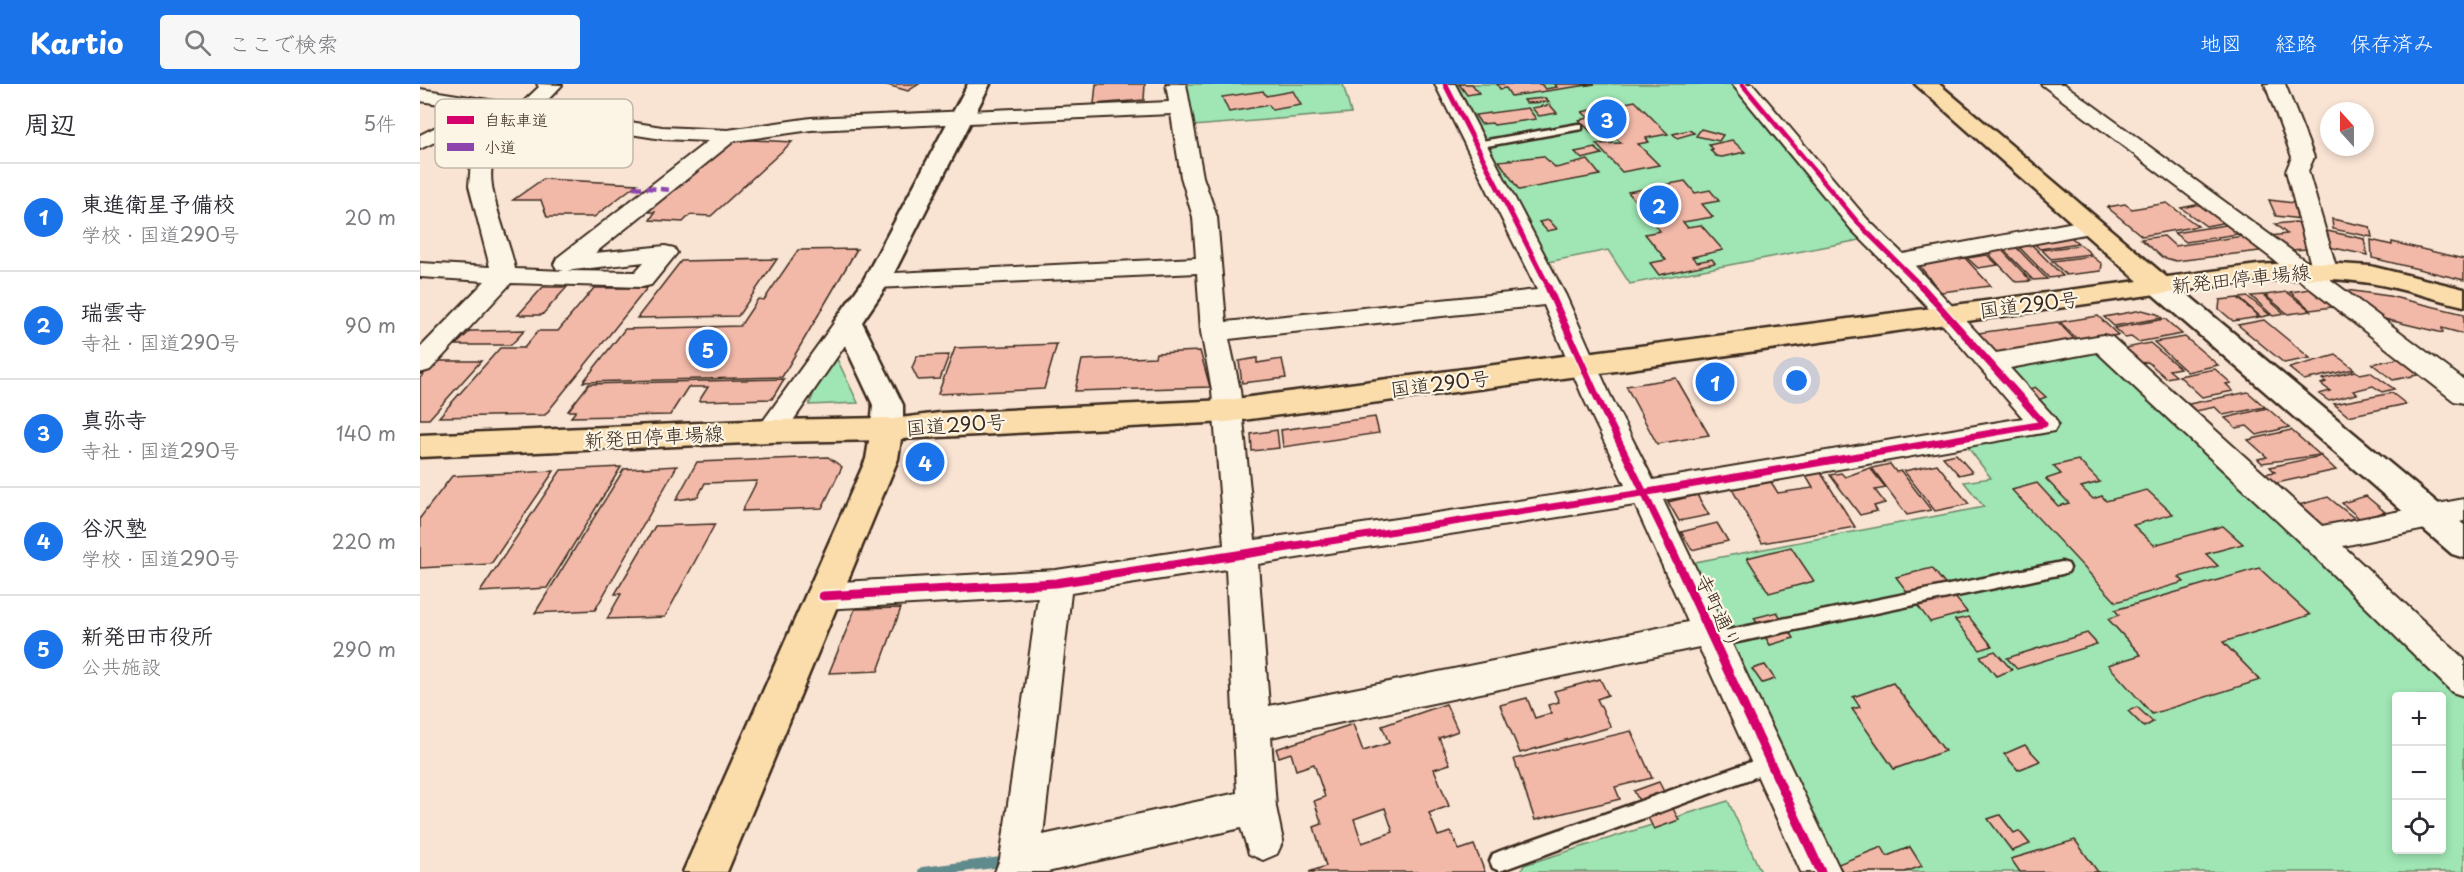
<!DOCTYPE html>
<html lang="ja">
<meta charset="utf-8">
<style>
body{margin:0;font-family:"Playpen Sans","Klee One",sans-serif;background:#f7f7f7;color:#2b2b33}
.controls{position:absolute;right:18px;bottom:18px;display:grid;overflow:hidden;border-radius:6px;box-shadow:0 3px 9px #0003}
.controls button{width:54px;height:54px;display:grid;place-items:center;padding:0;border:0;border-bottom:2px solid #e1e1e2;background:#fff;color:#2b2b33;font:30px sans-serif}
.compass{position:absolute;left:1900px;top:18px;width:54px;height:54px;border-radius:50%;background:#fff;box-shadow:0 3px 9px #0003;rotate:339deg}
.you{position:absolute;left:1377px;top:297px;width:21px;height:21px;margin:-15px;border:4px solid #fff;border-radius:50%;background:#1a73e8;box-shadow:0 0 0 9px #1a73e833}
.badge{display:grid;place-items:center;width:39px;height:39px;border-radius:50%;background:#1a73e8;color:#fff;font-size:20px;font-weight:700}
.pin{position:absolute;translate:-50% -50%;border:3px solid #fff;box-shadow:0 2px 6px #0006}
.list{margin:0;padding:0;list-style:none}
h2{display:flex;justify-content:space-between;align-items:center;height:78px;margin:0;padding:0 24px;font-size:26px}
h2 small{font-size:20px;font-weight:400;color:#7c7c81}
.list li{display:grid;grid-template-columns:39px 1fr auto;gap:18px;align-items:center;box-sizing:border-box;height:108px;padding:0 24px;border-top:2px solid #e1e1e2}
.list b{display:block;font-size:22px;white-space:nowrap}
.list p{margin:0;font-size:20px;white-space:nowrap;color:#7c7c81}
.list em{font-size:20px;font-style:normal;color:#7c7c81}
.icon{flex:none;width:33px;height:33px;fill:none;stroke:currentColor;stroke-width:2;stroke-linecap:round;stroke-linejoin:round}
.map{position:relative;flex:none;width:2044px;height:788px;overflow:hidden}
header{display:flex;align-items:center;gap:36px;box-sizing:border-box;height:84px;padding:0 30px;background:#1a73e8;color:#fff}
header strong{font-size:28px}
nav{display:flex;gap:33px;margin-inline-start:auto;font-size:21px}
.search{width:420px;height:54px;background:#f7f7f7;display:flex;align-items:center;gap:15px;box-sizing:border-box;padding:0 21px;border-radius:6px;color:#7c7c81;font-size:22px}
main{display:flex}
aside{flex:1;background:#fff}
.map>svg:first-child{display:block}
</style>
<header>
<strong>Kartio</strong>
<div class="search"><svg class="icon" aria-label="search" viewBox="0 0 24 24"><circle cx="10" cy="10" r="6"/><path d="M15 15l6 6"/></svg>ここで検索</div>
<nav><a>地図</a><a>経路</a><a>保存済み</a></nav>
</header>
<main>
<aside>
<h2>周辺<small>5件</small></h2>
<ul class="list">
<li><span class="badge">1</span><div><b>東進衛星予備校</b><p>学校 · 国道290号</p></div><em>20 m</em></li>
<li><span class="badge">2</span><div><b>瑞雲寺</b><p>寺社 · 国道290号</p></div><em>90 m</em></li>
<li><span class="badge">3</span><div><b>真弥寺</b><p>寺社 · 国道290号</p></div><em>140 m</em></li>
<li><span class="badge">4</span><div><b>谷沢塾</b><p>学校 · 国道290号</p></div><em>220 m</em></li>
<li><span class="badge">5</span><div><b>新発田市役所</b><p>公共施設</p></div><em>290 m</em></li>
</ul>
</aside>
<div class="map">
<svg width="2044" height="788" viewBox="0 0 2044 788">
<rect width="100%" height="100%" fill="#f9e3d3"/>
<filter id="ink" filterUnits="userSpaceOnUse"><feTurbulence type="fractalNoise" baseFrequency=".0167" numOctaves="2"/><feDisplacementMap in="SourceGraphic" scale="12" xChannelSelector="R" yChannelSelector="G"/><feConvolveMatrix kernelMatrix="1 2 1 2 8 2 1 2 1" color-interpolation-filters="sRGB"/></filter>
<g filter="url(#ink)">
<g fill="#9fe6b4" stroke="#6d8869" stroke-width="1.5" fill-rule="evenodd">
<polygon points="764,0 923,0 931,29 773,42"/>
<polygon points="1037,0 1312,0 1445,155 1210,200 1188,166 1128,178"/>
<path d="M1683,259l361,338v191h-642l-143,-307 305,-58 -20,-25 27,-4 -30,-40 82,-13 -54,-62zM1976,612h46v154h-46z"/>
<polygon points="417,275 438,319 389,321 398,299"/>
<polygon points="1308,717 1341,788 1101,788 1104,781"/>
</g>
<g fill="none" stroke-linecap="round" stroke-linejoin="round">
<polyline stroke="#618b8c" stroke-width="10" points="503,788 581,778 594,788"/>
</g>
<g fill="#f2b9a9" stroke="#3b2a1e" stroke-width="1.5" fill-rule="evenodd">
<polygon points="464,0 499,0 488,7"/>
<polygon points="676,0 725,0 724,16 674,20"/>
<polygon points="1039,0 1052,0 1059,9 1047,11"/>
<polygon points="1077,0 1121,0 1125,5 1137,3 1134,0 1175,0 1091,12 1086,4 1080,5"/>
<polygon points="843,7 846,12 873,7 881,21 852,26 849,21 809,28 802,13"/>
<polygon points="1125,14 1129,18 1106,19 1104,16"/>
<polygon points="1215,17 1248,50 1226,54 1229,58 1218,60 1239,81 1202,88 1176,60 1201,59 1195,53 1187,55 1181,49 1173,50 1159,36 1169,34 1162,28"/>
<polygon points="1130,21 1137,29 1119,32 1112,24"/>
<polygon points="1108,24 1116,35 1074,41 1072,39 1061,40 1055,31"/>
<polygon points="1281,45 1303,51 1299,57 1276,52"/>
<polygon points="1269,46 1274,49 1257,54 1253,50"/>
<polygon points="315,55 372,58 291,132 270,131 263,138 230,136 235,128 227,128"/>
<polygon points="1312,56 1325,68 1302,73 1296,72 1290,66 1293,65 1289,61"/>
<polygon points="1175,64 1182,70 1162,75 1155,68"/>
<polygon points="1123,72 1136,84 1168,76 1180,91 1099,106 1079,77"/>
<polygon points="123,95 217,100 174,133 127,133 121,116 93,116"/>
<polygon points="1265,97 1275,109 1290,106 1299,117 1282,120 1293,133 1263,138 1267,143 1281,141 1303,166 1272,173 1277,178 1292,175 1295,179 1239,191 1230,179 1246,176 1225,150 1240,147 1208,108"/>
<polygon points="1849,116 1874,119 1881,135 1856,132"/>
<polygon points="1747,119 1778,142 1722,152 1687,123 1705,120 1712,125"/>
<polygon points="1786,119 1812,137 1786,142 1761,124"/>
<polygon points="1912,135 1950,143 1952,153 1913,145"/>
<polygon points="1129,136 1137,145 1127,147 1119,138"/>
<polygon points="1875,138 1881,139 1889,165 1869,166 1850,152 1867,150 1855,140"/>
<polygon points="1812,140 1824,149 1766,158 1754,149"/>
<polygon points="1907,147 1944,155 1947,171 1909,163"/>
<polygon points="1647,150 1658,159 1620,165 1610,156"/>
<polygon points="1830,151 1848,166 1756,177 1742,173 1721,155 1744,152 1755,162"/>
<polygon points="1951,156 1972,161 1972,158 2044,175 2044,196 1952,174"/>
<polygon points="1612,161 1643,192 1629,194 1599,163"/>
<polygon points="1661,161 1671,170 1631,175 1622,166"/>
<polygon points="1595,162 1627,195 1613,196 1582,164"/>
<polygon points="1580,164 1611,197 1596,198 1565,166"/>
<polygon points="437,165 362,293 163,298 205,245 320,242 338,215 344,216 378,166"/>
<polygon points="1567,171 1578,181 1558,184 1547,174"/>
<polygon points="1672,172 1682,180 1681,187 1646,191 1632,177"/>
<polygon points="1545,174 1571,202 1521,208 1497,179"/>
<polygon points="357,175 318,232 217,234 261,177"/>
<polygon points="123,203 147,203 122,231 98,231"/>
<polygon points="174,204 227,204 125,331 19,333 80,264 104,264 118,247 138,247"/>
<polygon points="1897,204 1919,222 1891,226 1870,208"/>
<polygon points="1919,205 1969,212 2044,230 2044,250 2022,244 2023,249 1956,233"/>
<polygon points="1867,208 1891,227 1868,230 1845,211"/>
<polygon points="1843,211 1865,230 1853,232 1831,212"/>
<polygon points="1828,213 1850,231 1841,233 1819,214"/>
<polygon points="1818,214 1839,233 1813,237 1799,225 1800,216"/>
<polygon points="1722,226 1737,230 1742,234 1694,242 1684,233"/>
<polygon points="1678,232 1698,251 1659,257 1640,238"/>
<polygon points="1745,235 1762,250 1718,258 1711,253 1705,254 1694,244"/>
<polygon points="1844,236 1890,274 1864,279 1818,241"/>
<polygon points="1638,238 1657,258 1575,269 1558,249"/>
<polygon points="105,246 91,261 36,261 50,247"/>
<polygon points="1765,253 1798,281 1767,288 1734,258"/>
<polygon points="1730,259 1760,284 1749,286 1756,292 1746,294 1728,278 1722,279 1701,265"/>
<polygon points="637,260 624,305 518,310 535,264"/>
<polygon points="780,267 790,303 655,307 662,276 735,273 736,269"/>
<polygon points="529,271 520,295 498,296 492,284 497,272"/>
<polygon points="1916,271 1934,285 1884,296 1869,284"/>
<polygon points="837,274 837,279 862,275 866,294 822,299 819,277"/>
<polygon points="1981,274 2002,290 1973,296 1952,280"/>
<polygon points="16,277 61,277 9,335 0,335 0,294"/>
<polygon points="1795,285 1811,299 1806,300 1813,307 1782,313 1759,292"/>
<polygon points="1935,287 1940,290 1950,288 1974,305 1962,308 1953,302 1933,307 1937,310 1909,317 1899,310 1910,307 1901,300 1906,298 1902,295"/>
<polygon points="1256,294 1289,351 1237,360 1206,302"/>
<polygon points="364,295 352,315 279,317 288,303 268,303 250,331 151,333 156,327 148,327 169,300"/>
<polygon points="1615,303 1626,313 1618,316 1607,306"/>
<polygon points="1828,308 1845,323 1803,331 1795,323 1771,328 1764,321"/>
<polygon points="1972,309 1986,320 1928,332 1914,320"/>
<polygon points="1847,324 1869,343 1837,351 1827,342 1816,344 1805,334"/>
<polygon points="955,333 959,349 863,363 861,346"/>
<polygon points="857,346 859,364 832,367 831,350"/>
<polygon points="1871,346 1900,371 1842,379 1838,375 1847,373 1828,356"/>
<polygon points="1536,370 1552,388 1539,391 1523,373"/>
<polygon points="1901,372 1916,386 1848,401 1837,391 1855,388 1850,383"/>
<polygon points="408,373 422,383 402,424 322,427 337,397 285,399 278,413 256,416 277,378"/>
<polygon points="1658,376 1680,398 1661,403 1673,415 1682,412 1686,417 1727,406 1753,430 1713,441 1734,461 1803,442 1823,460 1786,470 1798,482 1759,493 1764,498 1696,518 1592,406 1617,399 1638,422 1649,419 1626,395 1641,390 1633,382"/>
<polygon points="1470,380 1476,388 1481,387 1511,426 1487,431 1452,384"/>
<polygon points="1517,380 1549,420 1515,427 1484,387"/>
<polygon points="257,382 175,526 115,529 204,385"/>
<polygon points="201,383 127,504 60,508 141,386"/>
<polygon points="1450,384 1466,404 1455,406 1465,419 1454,422 1457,427 1440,431 1410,391 1421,389 1425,393"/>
<polygon points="134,387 71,480 0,484 0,434 32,392"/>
<polygon points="1401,389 1435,443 1342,459 1312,405 1351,398 1358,409 1393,404 1386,392"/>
<polygon points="1277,411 1289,431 1259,437 1248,418"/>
<polygon points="1946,412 1965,428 1940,435 1922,419"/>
<polygon points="1908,413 1934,434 1897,445 1871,423"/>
<polygon points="1297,439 1308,457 1272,466 1261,448"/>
<polygon points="295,440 245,533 187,535 201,510 195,510 235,442"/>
<polygon points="1371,463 1394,497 1349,509 1327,474"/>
<polygon points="1512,484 1547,528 1510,538 1476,493"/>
<polygon points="1839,484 1890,531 1803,558 1840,596 1732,630 1688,581 1721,571 1688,535 1699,531 1695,526"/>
<polygon points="481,524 458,587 409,589 435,525"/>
<polygon points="1357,528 1374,554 1350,561 1334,534"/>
<polygon points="1549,533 1572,562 1560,566 1535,536"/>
<polygon points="1667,549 1677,560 1597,585 1587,574"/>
<polygon points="1575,567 1592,586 1576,592 1560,572"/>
<polygon points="1345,581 1355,595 1342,599 1332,585"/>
<polygon points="1180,595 1188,611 1177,615 1191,643 1100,669 1080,621 1107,614 1115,634 1131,629 1128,621 1139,618 1134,607"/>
<polygon points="1473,599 1525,667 1474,685 1432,625 1440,623 1433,613"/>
<path d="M1026,620l12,27 -19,7 11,26 -16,5 15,37 -20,7 9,23 13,-4 8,18 15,-5 11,27h-176l17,-6 -12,-39 8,-3 -8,-23 11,-4 -11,-33 -18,6 -5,-17 -12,4 -3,-8 77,-25 10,27 26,-8 -7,-17zM965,724l8,24 -31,11 -8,-24z"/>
<polygon points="1717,623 1733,638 1724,643 1708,627"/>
<polygon points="1211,647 1232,694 1195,703 1200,715 1115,736 1094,675"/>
<polygon points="1605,661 1620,677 1598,686 1584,670"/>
<polygon points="1239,698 1259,736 1234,745 1214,707"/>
<polygon points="1580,731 1594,749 1599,747 1610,760 1592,767 1568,735"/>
<polygon points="1655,756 1678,788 1600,788 1591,775"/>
<polygon points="1462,763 1467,772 1490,763 1502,782 1485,788 1423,788 1418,780"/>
</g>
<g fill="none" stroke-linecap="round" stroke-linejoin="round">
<g stroke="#3b2a1e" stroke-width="5">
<g id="lane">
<polygon points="1158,40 1162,41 1162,45 1056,64 1051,61 1056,58"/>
<polygon points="1642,478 1648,480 1650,484 1648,488 1642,490 1294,563 1288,561 1285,556 1288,551 1294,549"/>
<polygon points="1350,671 1357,673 1359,679 1357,685 1080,787 1073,784 1070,777 1073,770 1080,767"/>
</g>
</g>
<g stroke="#3b2a1e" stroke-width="4">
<g id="street">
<path d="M117,0l25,1 -22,23 122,19 66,3 83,-12 358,-16 -3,-18h20l17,93 14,40 9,105 311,-32 -102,-206h20l111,212 44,99 43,85 370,-62 -98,-114 -74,-75 -119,-145h21l114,135 36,35 187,-35 8,2 4,5 -4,5 -8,2 -175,33 81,87 107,-18 9,2 210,189 142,-27v22l-121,25 121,113v37l-12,-4 -147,-145 -208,-195 -87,16 44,49 4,7 -4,7 -391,69 178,372h-40l-102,-225 -428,90 5,70 7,34 -6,13 -14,6 -14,-6 -8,-26 -194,44h-52l5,-13 38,-262 -215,12 -12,-4 -5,-9 5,-9 12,-4 233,-13 168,-25 -12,-155 -11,-58 -4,-59 -321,15 -9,-2 -3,-5 3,-5 9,-2 320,-16 -3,-41 -12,-40 -10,-63 -360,16 -77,11 -139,112 70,-7 9,2 3,5 -26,32 -9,2 -131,-4 -81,87 -10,3v-25l65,-67 -65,-4v-14l70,4 -21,-81 2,-24 39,-47 -14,-2 -76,36v-14l52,-26 -52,-8v-12l100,16 19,-18zM109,34l133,21 46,2 -151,117 -3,6 3,5 7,2 -49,-2c-4,-26 -33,-86 -21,-108 9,-15 24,-29 35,-43zM224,178l-9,10 -68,-1 6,-1zM1124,221l38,90 43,90 -370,55 -15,-150 -11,-51zM1215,421l53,117 -419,84 -11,-142zM806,485l11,224 -194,42 28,-242z"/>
<polygon points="1621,0 1644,0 1891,181 1866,87 1872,73 1845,0 1865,0 1894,73 1888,87 1917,186 1914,191 1907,193 2044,296 2044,319 2034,317 1854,176"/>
<polygon points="428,230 437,232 441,238 361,354 351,357 341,354 337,347 341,340 419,232"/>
</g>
</g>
<g stroke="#3b2a1e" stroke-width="5">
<g id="secondary">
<polygon points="548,0 570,0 470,197 442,238 483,321 483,345 478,353 467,356 456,353 451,345 453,321 414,238 443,197"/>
<polygon points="1740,194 1750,196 2044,441 2044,474 2032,470 1730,208 1726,202 1730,196"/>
</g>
</g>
<g stroke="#3b2a1e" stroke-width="5">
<g id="primary">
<path d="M1888,178l62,4 94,23v17c-31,-7 -62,-18 -94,-23 -70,-11 -140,1 -210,11l-10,-2 -4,-6 4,-6 10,-2 98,-13z"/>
<polygon points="467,334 478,337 483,345 478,353 467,356 351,358 0,373 0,351 351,336"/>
</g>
</g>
<g stroke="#3b2a1e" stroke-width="5">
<polygon id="highway" points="1495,0 1519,0 1750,196 1754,202 1750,208 1203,286 807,338 481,355 478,375 307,788 263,788 446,375 451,345 456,337 520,329 807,316 1718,197"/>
</g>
<use href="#lane" fill="#fcf5e5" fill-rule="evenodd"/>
<use href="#street" fill="#fcf5e5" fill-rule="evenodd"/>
<use href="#secondary" fill="#fcf5e5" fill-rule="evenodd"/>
<use href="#primary" fill="#fbddab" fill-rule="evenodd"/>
<use href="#highway" fill="#fbddab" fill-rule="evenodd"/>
<polyline stroke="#8e44ad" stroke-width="4.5" stroke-dasharray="9 4.5" stroke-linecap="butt" points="213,103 253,106"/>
<g stroke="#fcf5e5" stroke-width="8">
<g id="cycleway-far2">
<polyline points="1025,0 1129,204"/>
<polyline points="1322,0 1439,140 1503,204"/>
</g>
</g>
<g stroke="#fcf5e5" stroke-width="10">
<g id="cycleway-far1">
<polyline points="1128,203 1176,311 1250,462"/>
<polyline points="878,462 1222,409 1624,340 1502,203"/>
</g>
</g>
<g stroke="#fcf5e5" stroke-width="13">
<g id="cycleway">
<polyline points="1249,460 1401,788"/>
<polyline points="403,512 636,499 888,460"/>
</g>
</g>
<use href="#cycleway-far2" stroke="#d6006c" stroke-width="5"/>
<use href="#cycleway-far1" stroke="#d6006c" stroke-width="7"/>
<use href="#cycleway" stroke="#d6006c" stroke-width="9"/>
</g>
</g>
<g text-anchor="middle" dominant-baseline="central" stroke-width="4.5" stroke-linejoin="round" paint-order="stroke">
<g font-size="20" fill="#3b2a1e" stroke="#fcf5e5">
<text transform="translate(1821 194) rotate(-6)">新発田停車場線</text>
<text transform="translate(1609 220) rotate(-7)">国道290号</text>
<text transform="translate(1020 299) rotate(-7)">国道290号</text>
<text transform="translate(536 340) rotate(-4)">国道290号</text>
<text transform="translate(234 352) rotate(-3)">新発田停車場線</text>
<text transform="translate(1299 527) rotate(65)">寺町通り</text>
</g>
</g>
<rect x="15" y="15" width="198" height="69" rx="9" fill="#fcf5e5" stroke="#c2b8a9" stroke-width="1.5"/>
<rect x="27" y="32" width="27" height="8" fill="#d6006c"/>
<rect x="27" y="59" width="27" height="8" fill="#8e44ad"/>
<g font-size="16" fill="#3b2a1e">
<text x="64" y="42">自転車道</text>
<text x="64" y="69">小道</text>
</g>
</svg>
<div class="controls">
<button>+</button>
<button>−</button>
<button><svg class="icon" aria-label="locate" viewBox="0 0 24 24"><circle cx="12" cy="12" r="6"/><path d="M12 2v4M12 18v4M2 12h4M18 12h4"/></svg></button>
</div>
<svg class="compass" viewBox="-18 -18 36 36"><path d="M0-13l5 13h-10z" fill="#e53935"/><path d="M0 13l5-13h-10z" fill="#7c7c81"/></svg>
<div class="you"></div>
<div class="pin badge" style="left:1295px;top:298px">1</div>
<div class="pin badge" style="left:1239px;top:121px">2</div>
<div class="pin badge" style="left:1187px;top:35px">3</div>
<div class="pin badge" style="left:505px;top:378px">4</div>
<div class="pin badge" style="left:288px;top:265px">5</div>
</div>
</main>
